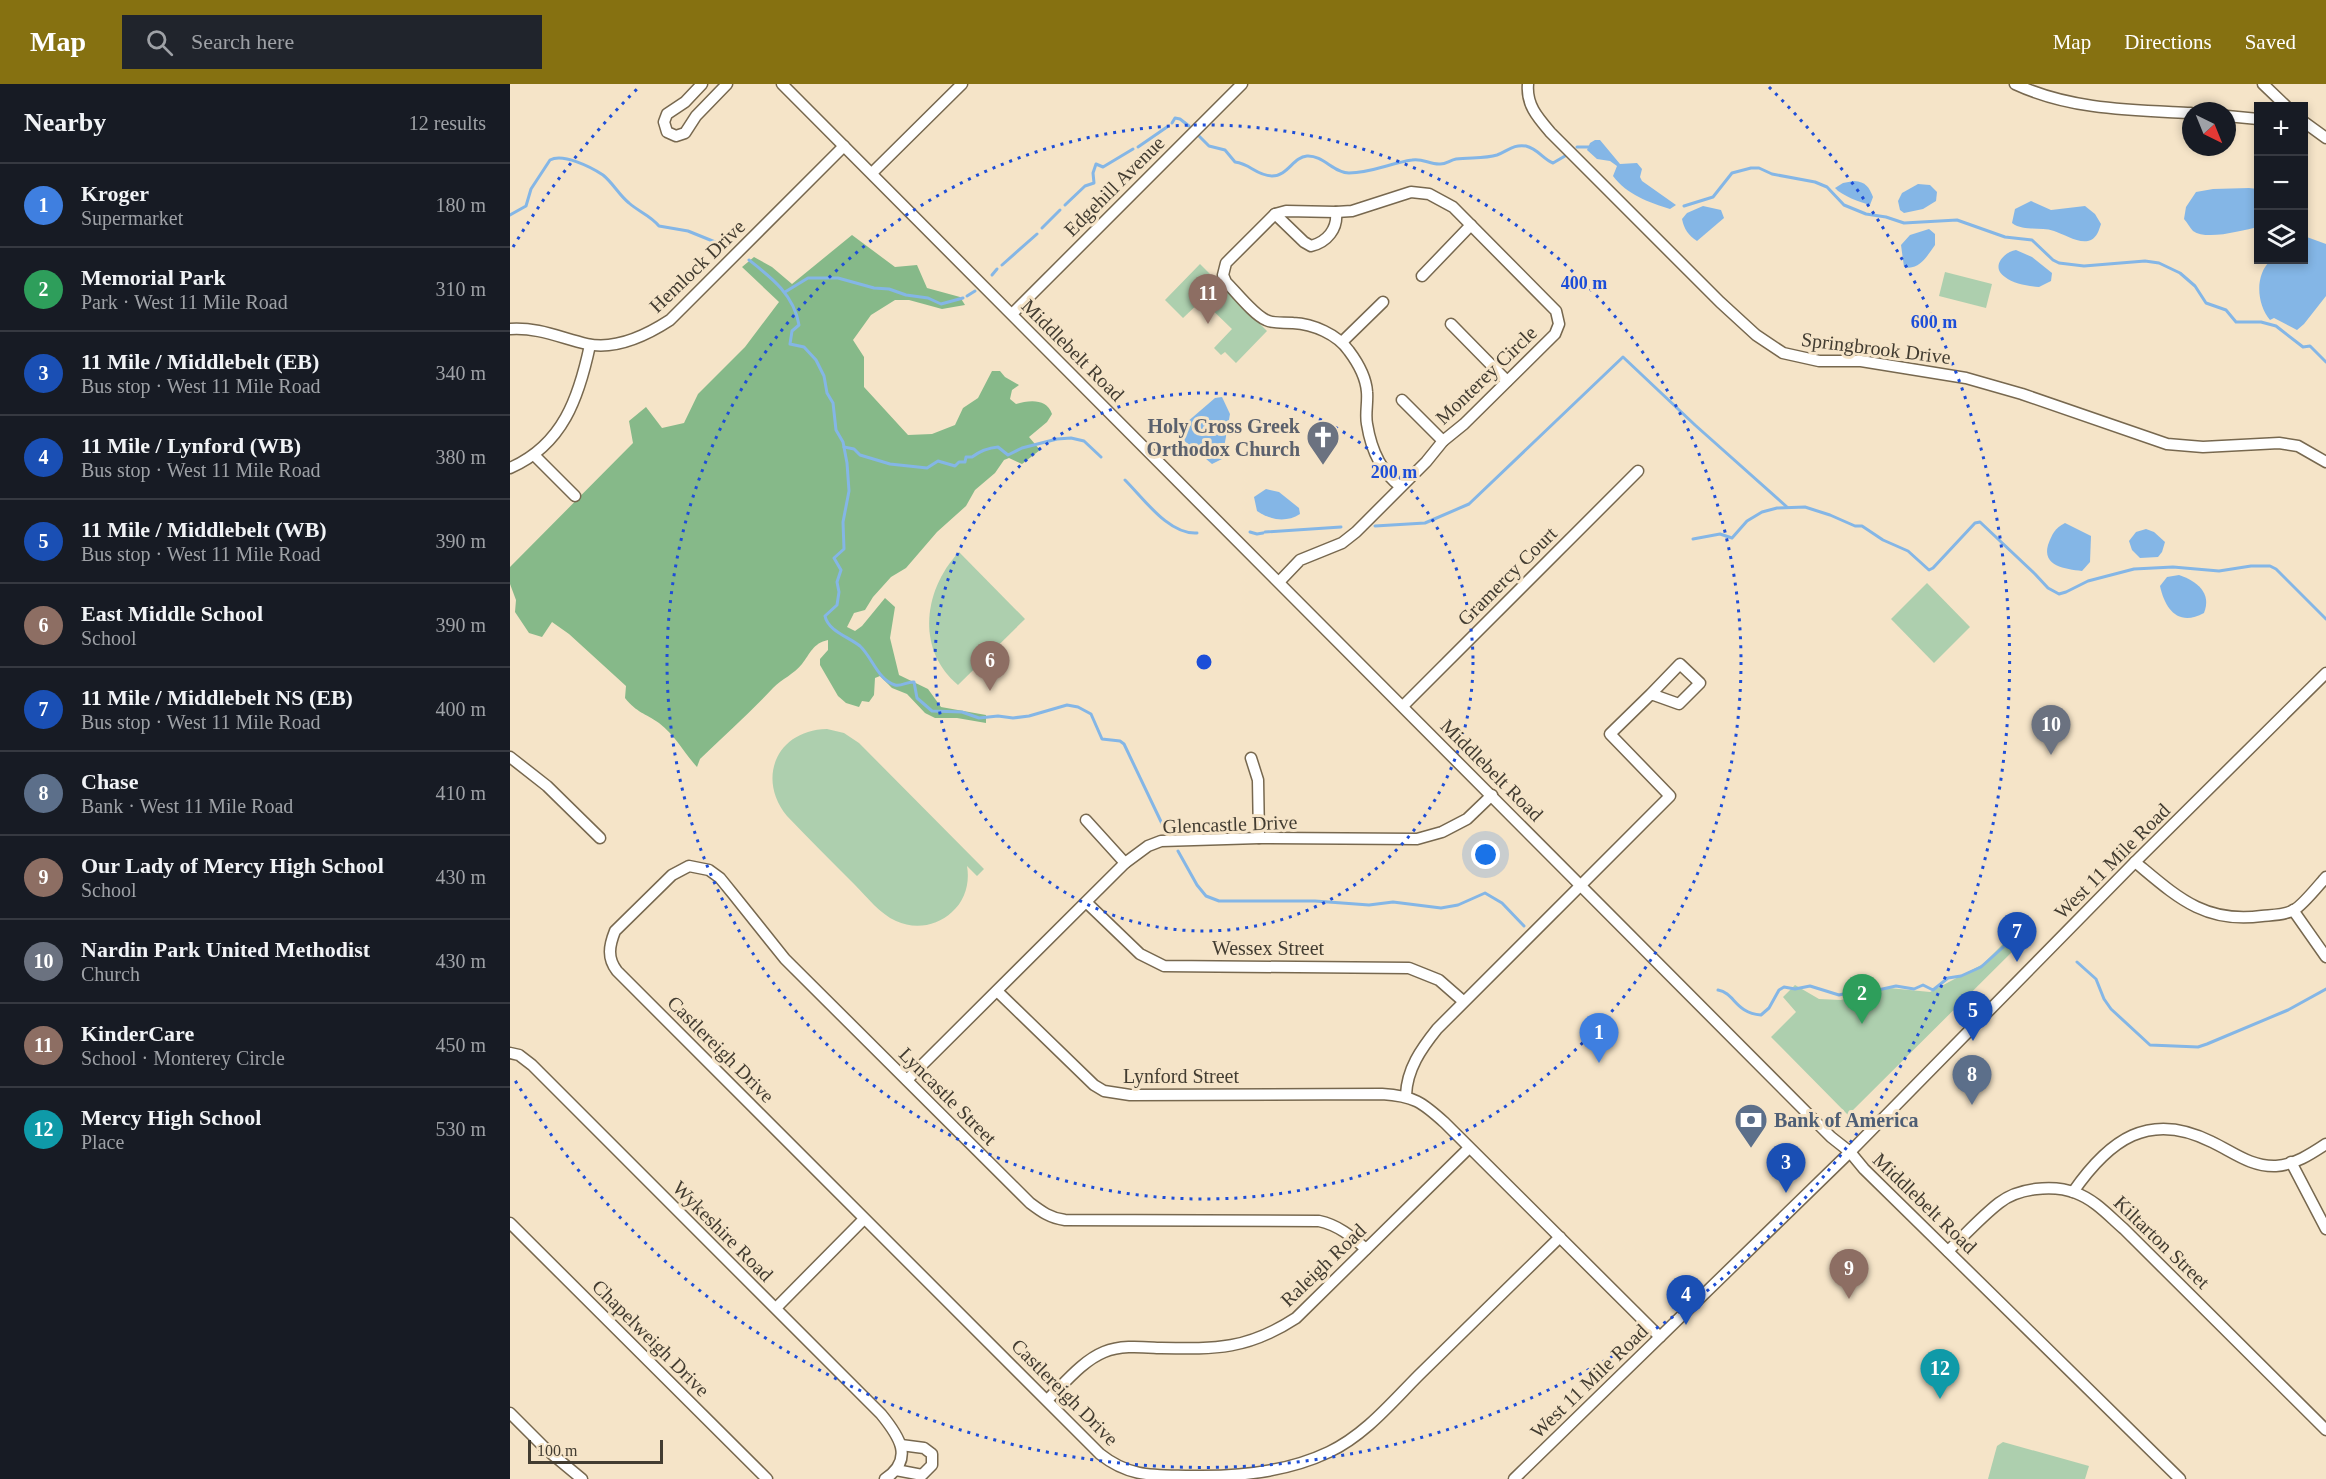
<!DOCTYPE html>
<meta charset="utf-8">
<style>
body{margin:0;font-family:Georgia,serif;background:#20242c;color:#f1f3f6}
.controls{position:absolute;right:18px;top:18px;display:grid;overflow:hidden;border-radius:0px;box-shadow:0 3px 9px #0003}
.controls button{width:54px;height:54px;display:grid;place-items:center;padding:0;border:0;border-bottom:2px solid #363941;background:#171b24;color:#f1f3f6;font:30px sans-serif}
.compass{position:absolute;left:1672px;top:18px;width:54px;height:54px;border-radius:50%;background:#171b24;box-shadow:0 3px 9px #0003;rotate:137deg}
.scale{position:absolute;left:18px;bottom:15px;width:135px;box-sizing:border-box;padding-left:6px;border:3px solid #423c31;border-top:0;font-size:16px;line-height:21px;white-space:nowrap;color:#423c31;-webkit-text-stroke:4px #f5e4c8;paint-order:stroke}
.you{position:absolute;left:976px;top:771px;width:21px;height:21px;margin:-15px;border:4px solid #fff;border-radius:50%;background:#1a73e8;box-shadow:0 0 0 9px #1a73e833}
.badge{display:grid;place-items:center;width:39px;height:39px;border-radius:50%;background:#867111;color:#fff;font-size:20px;font-weight:700}
.pin{position:absolute;translate:-50% -50px;filter:drop-shadow(0 2px 3px #0008)}
.pin::after{content:'';position:absolute;top:32px;width:21px;height:18px;background:inherit;clip-path:polygon(0 0,100% 0,50% 100%)}
.list{margin:0;padding:0;list-style:none}
h2{display:flex;justify-content:space-between;align-items:center;height:78px;margin:0;padding:0 24px;font-size:26px}
h2 small{font-size:20px;font-weight:400;color:#9ea1a6}
.list li{display:grid;grid-template-columns:39px 1fr auto;gap:18px;align-items:center;box-sizing:border-box;height:84px;padding:0 24px;border-top:2px solid #363941}
.list b{display:block;font-size:22px;white-space:nowrap}
.list p{margin:0;font-size:20px;white-space:nowrap;color:#9ea1a6}
.list em{font-size:20px;font-style:normal;color:#9ea1a6}
.icon{flex:none;width:33px;height:33px;fill:none;stroke:currentColor;stroke-width:2;stroke-linecap:round;stroke-linejoin:round}
.map{position:relative;flex:none;width:1816px;height:1395px;overflow:hidden}
header{display:flex;align-items:center;gap:36px;box-sizing:border-box;height:84px;padding:0 30px;background:#867111;color:#fff}
header strong{font-size:28px}
nav{display:flex;gap:33px;margin-inline-start:auto;font-size:21px}
.search{width:420px;height:54px;background:#20242c;display:flex;align-items:center;gap:15px;box-sizing:border-box;padding:0 21px;border-radius:0px;color:#9ea1a6;font-size:22px}
main{display:flex}
aside{flex:1;background:#171b24}
.map>svg:first-child{display:block}
</style>
<header>
<strong>Map</strong>
<div class="search"><svg class="icon" aria-label="search" viewBox="0 0 24 24"><circle cx="10" cy="10" r="6"/><path d="M15 15l6 6"/></svg>Search here</div>
<nav><a>Map</a><a>Directions</a><a>Saved</a></nav>
</header>
<main>
<aside>
<h2>Nearby<small>12 results</small></h2>
<ul class="list">
<li><span class="badge" style="background:#3f7fe0">1</span><div><b>Kroger</b><p>Supermarket</p></div><em>180 m</em></li>
<li><span class="badge" style="background:#2e9e5b">2</span><div><b>Memorial Park</b><p>Park · West 11 Mile Road</p></div><em>310 m</em></li>
<li><span class="badge" style="background:#1a4fb4">3</span><div><b>11 Mile / Middlebelt (EB)</b><p>Bus stop · West 11 Mile Road</p></div><em>340 m</em></li>
<li><span class="badge" style="background:#1a4fb4">4</span><div><b>11 Mile / Lynford (WB)</b><p>Bus stop · West 11 Mile Road</p></div><em>380 m</em></li>
<li><span class="badge" style="background:#1a4fb4">5</span><div><b>11 Mile / Middlebelt (WB)</b><p>Bus stop · West 11 Mile Road</p></div><em>390 m</em></li>
<li><span class="badge" style="background:#8d6e63">6</span><div><b>East Middle School</b><p>School</p></div><em>390 m</em></li>
<li><span class="badge" style="background:#1a4fb4">7</span><div><b>11 Mile / Middlebelt NS (EB)</b><p>Bus stop · West 11 Mile Road</p></div><em>400 m</em></li>
<li><span class="badge" style="background:#5c6f8a">8</span><div><b>Chase</b><p>Bank · West 11 Mile Road</p></div><em>410 m</em></li>
<li><span class="badge" style="background:#8d6e63">9</span><div><b>Our Lady of Mercy High School</b><p>School</p></div><em>430 m</em></li>
<li><span class="badge" style="background:#6b7280">10</span><div><b>Nardin Park United Methodist</b><p>Church</p></div><em>430 m</em></li>
<li><span class="badge" style="background:#8d6e63">11</span><div><b>KinderCare</b><p>School · Monterey Circle</p></div><em>450 m</em></li>
<li><span class="badge" style="background:#0f9aa8">12</span><div><b>Mercy High School</b><p>Place</p></div><em>530 m</em></li>
</ul>
</aside>
<div class="map">
<svg width="1816" height="1395" viewBox="0 0 1816 1395">
<rect width="100%" height="100%" fill="#f5e4c8"/>
<g fill="#adcfae">
<polygon points="690,180 757,247 726,279 715,268 711,271 704,264 722,245 692,216 673,234 655,216"/>
<polygon points="1435,188 1482,200 1476,224 1429,212"/>
<path d="M449,468l66,67 -67,66c-43,-36 -34,-96 1,-133z"/>
<polygon points="1417,499 1460,543 1424,579 1381,535"/>
<path d="M317,645l17,4 15,10 125,126 -7,7 -10,-10c3,17 -2,35 -15,46 -15,14 -37,18 -56,9 -16,-7 -29,-24 -41,-36 -23,-23 -46,-46 -68,-69 -31,-38 -10,-86 40,-87z"/>
<polygon points="1503,850 1512,858 1338,1031 1261,953 1286,928 1273,913 1285,901 1309,915 1331,916 1379,904 1420,908 1473,880"/>
<polygon points="1493,1358 1579,1382 1575,1395 1478,1395 1487,1362"/>
</g>
<path fill="#86b989" d="M342,151l43,32 22,-2 10,23 33,9 5,8 -23,4 -33,-9h-14l-24,15 -18,25 11,17v30l44,48 24,-1 23,-9 8,-17 15,-10 14,-27h8l5,6 14,8 -7,5 -2,9 6,5c13,-4 31,-6 36,10l-5,8 -18,15 11,13 -18,14 -13,-6 -5,2 -9,13 -20,17 -9,16 -29,26 -31,36 -15,9 -18,20 -8,13 -11,3 -7,14 8,4 7,-5 23,-28 10,9 -5,31 9,37 29,14 13,18 45,8v8l-29,-5h-22l-10,-5 -18,-19 -15,-6 -12,-12 -5,2 -1,17 -5,7 -7,-1 -3,6 -13,-4 -8,-7 -18,-31v-6l8,-9v-10c-15,3 -18,14 -26,24 -8,10 -20,15 -29,24 -23,25 -48,47 -73,71l-3,8c-13,-14 -22,-32 -38,-44 -14,-10 -22,-10 -34,-25l1,-12 -57,-52 -17,-12 -10,15 -13,-4 -14,-21 1,-12 -6,-16v-17l123,-124 -4,-22 17,-14 16,21 22,-5 14,-29 47,-47 34,-45 -37,-35 12,-10 18,10 20,17z"/>
<g fill="#84b6e6">
<path d="M1085,56h5l20,24 17,-1 5,6 -2,8 2,4 34,24 -6,4c-20,-6 -44,-15 -57,-33l4,-10 -7,-5 -13,-2 -10,-9 3,-7z"/>
<path d="M1344,97c12,1 15,6 19,16l-3,8c-10,-3 -28,-9 -35,-17l8,-5z"/>
<polygon points="1408,100 1420,101 1427,108 1426,117 1413,125 1394,129 1390,126 1388,117 1392,109"/>
<path d="M1739,104l9,1v38c-15,3 -51,14 -65,4 -3,-3 -6,-9 -9,-12l2,-12 10,-15 17,-3z"/>
<path d="M1521,117l20,9 34,-4 10,8 6,10c-2,6 -4,13 -10,16 -11,5 -27,-6 -37,-9 -14,-5 -30,1 -42,-8l3,-14z"/>
<path d="M1193,122l18,4 3,8 -27,23c-9,-6 -13,-12 -15,-22l5,-6z"/>
<path d="M1419,145l6,5v11c-8,11 -16,26 -31,22l-3,-22 9,-10z"/>
<path d="M1794,152l22,8v52l-22,28 -7,6 -23,-12 -4,2c-14,-17 -15,-46 1,-60h33z"/>
<path d="M1506,166l16,7 20,16 -1,8 -12,6c-11,-1 -26,-3 -34,-10 -15,-10 -1,-25 11,-27z"/>
<polygon points="712,313 720,330 712,375 702,380 671,354 668,350 669,345 705,314"/>
<path d="M756,405l13,3 20,16 1,6c-14,9 -30,6 -43,-3l-3,-14z"/>
<path d="M1555,439l26,13 -1,26 -8,9c-17,-2 -40,-5 -34,-26 4,-11 7,-17 17,-22z"/>
<polygon points="1636,445 1644,448 1655,458 1652,468 1648,473 1630,474 1622,466 1619,457 1626,448"/>
<path d="M1669,491c18,6 33,18 25,38 -26,14 -39,-4 -44,-27l7,-9z"/>
</g>
<g fill="none" stroke-linecap="round" stroke-linejoin="round">
<g stroke="#84b6e6" stroke-width="3">
<polyline points="662,39 665,34 670,35 679,42"/>
<path d="M689,52l10,10 16,4 10,12c16,2 20,13 37,14 16,0 21,-19 35,-20 16,-1 27,17 42,17 22,0 42,-10 63,-13 10,-2 17,4 27,4 6,1 11,-4 17,-5 13,-2 29,0 41,-4 11,-4 16,-11 29,-9 12,3 17,13 27,17l12,-7"/>
<polyline points="628,63 657,43"/>
<polyline points="1067,63 1080,63"/>
<polyline points="555,121 575,102 584,99 583,89 586,80 593,83 623,65"/>
<polyline points="1174,122 1203,113 1222,89 1241,84 1249,84 1262,90 1305,98 1317,103 1334,121 1356,130 1376,133 1394,139 1447,136 1495,153 1522,156 1543,176 1549,179 1574,182 1635,177 1649,179 1670,189 1685,202 1696,219 1716,226 1726,238 1751,238 1766,242 1793,263 1800,262 1816,278"/>
<path d="M0,131l16,-9 5,-17 19,-29c13,-7 41,7 53,15 10,8 16,20 26,28 10,9 21,12 30,23l29,5 37,15"/>
<polyline points="532,144 550,126"/>
<path d="M239,176c23,18 45,35 50,65l-7,6 -2,13 14,3 12,13 8,16 3,17 6,10 3,27 7,12 4,21 2,28 -6,31 1,27 -10,9 7,12 -4,12 2,10 -2,13 -12,11c3,15 24,21 35,30 12,11 18,34 35,39 6,2 13,-4 19,-3l3,16 15,13 30,1 17,6 19,-2 15,2 16,-2 38,-11 11,2 13,7 11,25 18,2 4,3 41,86"/>
<polyline points="492,181 527,150"/>
<polyline points="482,191 487,185"/>
<polyline points="275,208 298,194 328,194 364,204 379,205 396,211 418,214 431,220 453,214"/>
<polyline points="457,212 465,207"/>
<path d="M334,363l10,2 6,6 30,9 37,4 11,-7 17,5 4,-4h6l1,-5h6c8,-6 15,-9 26,-10l10,8 14,-7 35,-9 14,-1 13,3 17,16"/>
<path d="M615,396c19,19 44,55 72,53"/>
<polyline points="865,442 915,439 959,420 1113,273 1185,341 1277,423"/>
<polyline points="740,448 747,450 753,449"/>
<polyline points="755,448 831,443"/>
<polyline points="1183,455 1210,450 1222,454 1237,437 1252,428 1267,424 1295,423 1320,431 1345,442 1352,442 1373,456 1398,467 1419,486 1423,484 1465,439 1470,438 1525,490 1538,504 1549,510 1556,508 1578,497 1624,485 1663,483 1709,487 1741,482 1760,482 1766,485 1816,535"/>
<polyline points="668,767 687,801 696,812 709,817 805,817 859,821 883,818 931,824 948,821 975,809 992,819 1014,842"/>
<polyline points="1567,878 1586,895 1594,915 1601,925 1640,961 1688,963 1697,960 1778,926 1816,905"/>
<path d="M1208,906c17,3 17,23 43,25l8,-7 10,-18 5,-3 11,2 15,-3 29,9 13,-3h17l27,-6 18,3 9,-4 10,5 15,-12 13,-2 20,-9 38,-34 8,1"/>
</g>
<g stroke="#77684f" stroke-width="13">
<g id="minor">
<polyline points="192,0 175,18 157,30 154,38 157,48 166,52 175,49 186,32 217,0"/>
<polyline points="272,0 1321,1053 1340,1068 1354,1085 1670,1395"/>
<path d="M1018,0c-2,21 10,34 23,49l169,169 36,33 27,18 36,8h42l105,17 56,16 145,50 36,3 76,-4 19,3 28,16"/>
<path d="M1505,0c56,26 116,26 176,29"/>
<polyline points="1753,0 1776,22"/>
<polyline points="1717,32 1748,35"/>
<polyline points="1794,38 1816,54"/>
<polyline points="362,89 452,0"/>
<path d="M765,130l29,28 7,4c16,-4 27,-17 25,-34"/>
<polyline points="912,192 961,141"/>
<polyline points="502,230 732,0"/>
<polyline points="941,240 997,297"/>
<path d="M0,245c28,-2 51,9 77,15 28,6 60,-9 83,-24l174,-174"/>
<polyline points="832,258 873,218"/>
<polyline points="892,316 933,357"/>
<polyline points="24,371 65,412"/>
<path d="M0,384c53,-23 69,-71 80,-123"/>
<path d="M769,498l21,-22 42,-17 14,-11 70,-70 17,-21 21,-17 91,-90 4,-10 -3,-13 -103,-104 -24,-13 -18,-2 -59,19 -16,1 -50,-1 -11,3 -49,49 -3,12 3,7c10,10 28,33 40,38 8,4 18,2 27,3 20,1 44,11 56,28 9,12 17,26 18,41 1,11 -2,22 0,32 4,25 14,48 34,63"/>
<polyline points="893,622 1128,387"/>
<polyline points="0,673 37,702 90,754"/>
<polyline points="741,674 748,696 749,754"/>
<polyline points="576,736 615,779"/>
<path d="M1625,778c41,34 69,62 127,54 9,-1 24,-1 32,-6 9,-5 24,-24 32,-33"/>
<polyline points="577,819 630,870 654,882 899,884 929,896 953,917"/>
<polyline points="1783,826 1816,873"/>
<path d="M487,907l97,94 10,6 26,4 252,-1c32,2 40,8 63,29l215,214"/>
<path d="M0,969l9,2 13,10 349,349c18,22 34,45 4,65"/>
<polyline points="397,996 615,779 638,762 651,757 749,754 907,755 932,748 957,735 982,711"/>
<path d="M896,1011c1,-26 15,-46 31,-66l233,-233 -60,-62 41,-40 28,10 21,-21 -20,-19 -29,30"/>
<polyline points="1781,1078 1816,1145"/>
<path d="M1563,1108c36,-52 76,-82 139,-50 21,10 39,25 64,24 18,-1 35,-12 50,-22"/>
<polyline points="0,1139 257,1395"/>
<path d="M856,1165c-15,-13 -28,-24 -47,-28l-254,-1c-15,-2 -23,-8 -35,-17l-245,-244 -52,-65 -13,-16 -11,-8 -20,-4 -17,9 -57,56c-6,15 -8,27 2,40l483,483c30,24 55,21 91,22 46,1 96,-4 138,-24 36,-17 63,-50 90,-77 47,-46 94,-92 141,-138"/>
<path d="M1438,1167c17,-16 33,-34 51,-48 19,-15 54,-19 77,-10 19,7 33,23 48,36l202,201"/>
<polyline points="266,1224 354,1135"/>
<path d="M537,1316c17,-16 35,-39 57,-48 17,-7 37,-5 55,-4 57,1 88,2 137,-30l173,-170"/>
<polyline points="0,1329 37,1366 72,1395"/>
<polyline points="386,1386 412,1391 422,1381 422,1370 414,1364 391,1361"/>
<polyline points="1004,1395 1340,1068 1625,778 1816,589"/>
</g>
</g>
<use href="#minor" stroke="#fff" stroke-width="10"/>
</g>
<g fill="none" stroke="#1d4ed8" stroke-width="3" stroke-dasharray="3 6">
<circle cx="694" cy="578" r="269"/>
<circle cx="694" cy="578" r="537"/>
<path d="M3 163A806 806 0 0 1 129 3M1259 3A806 806 0 1 1 3 993"/>
</g>
<defs>
<g id="church-pin" transform="scale(1.725)"><path d="M0 17L-7.5 6A9.5 9.5 0 1 1 7.5 6Z" fill="#6b7280" stroke="#f5e4c8"/><path d="M-1.2-6h2.4v3.5h3.3v2.4h-3.3V6h-2.4V-.1h-3.3v-2.4h3.3Z" fill="#fff"/></g>
<g id="bank-pin" transform="scale(1.725)"><path d="M0 17L-7.5 6A9.5 9.5 0 1 1 7.5 6Z" fill="#5c6f8a" stroke="#f5e4c8"/><path d="M-6-4H6V4H-6ZM0-2.3a2.3 2.3 0 1 0 0 4.6a2.3 2.3 0 1 0 0-4.6Z" fill="#fff"/></g>
</defs>
<g fill-rule="evenodd">
<use href="#church-pin" x="813" y="353"/>
<use href="#bank-pin" x="1241" y="1036"/>
</g>
<g text-anchor="middle" dominant-baseline="central" stroke-width="6" stroke-linejoin="round" paint-order="stroke">
<g font-size="20" fill="#423c31" stroke="#f5e4c8">
<text transform="translate(604 102) rotate(-45)">Edgehill Avenue</text>
<text transform="translate(187 182) rotate(-44)">Hemlock Drive</text>
<text transform="translate(1366 264) rotate(7)">Springbrook Drive</text>
<text transform="translate(563 266) rotate(45)">Middlebelt Road</text>
<text transform="translate(976 291) rotate(-44)">Monterey Circle</text>
<text transform="translate(997 492) rotate(-45)">Gramercy Court</text>
<text transform="translate(982 686) rotate(45)">Middlebelt Road</text>
<text transform="translate(720 740) rotate(-2)">Glencastle Drive</text>
<text transform="translate(1602 777) rotate(-45)">West 11 Mile Road</text>
<text x="758" y="864">Wessex Street</text>
<text transform="translate(211 965) rotate(45)">Castlereigh Drive</text>
<text x="671" y="992">Lynford Street</text>
<text transform="translate(438 1012) rotate(45)">Lyncastle Street</text>
<text transform="translate(1415 1119) rotate(44)">Middlebelt Road</text>
<text transform="translate(213 1147) rotate(45)">Wykeshire Road</text>
<text transform="translate(1652 1158) rotate(44)">Kiltarton Street</text>
<text transform="translate(813 1181) rotate(-44)">Raleigh Road</text>
<text transform="translate(141 1254) rotate(45)">Chapelweigh Drive</text>
<text transform="translate(1079 1297) rotate(-44)">West 11 Mile Road</text>
<text transform="translate(555 1308) rotate(45)">Castlereigh Drive</text>
</g>
<g font-size="20" font-weight="bold" fill="#5b616d" stroke="#f5e4c8" text-anchor="end">
<text x="790" y="342">Holy Cross Greek<tspan x="790" dy="23">Orthodox Church</tspan></text>
</g>
<g font-size="20" font-weight="bold" fill="#4e5e75" stroke="#f5e4c8" text-anchor="start">
<text x="1264" y="1036">Bank of America</text>
</g>
</g>
<circle cx="694" cy="578" r="9" fill="#1d4ed8" stroke="#f5e4c8" stroke-width="3"/>
<g font-size="18" text-anchor="middle" font-weight="bold" fill="#1d4ed8" stroke="#f5e4c8" stroke-width="6" stroke-linejoin="round" paint-order="stroke">
<text x="1074" y="205">400 m</text>
<text x="1424" y="244">600 m</text>
<text x="884" y="394">200 m</text>
</g>
</svg>
<div class="controls">
<button>+</button>
<button>−</button>
<button><svg class="icon" aria-label="layers" viewBox="0 0 24 24"><path d="M12 4l9 5-9 5-9-5zM3 14l9 5 9-5"/></svg></button>
</div>
<svg class="compass" viewBox="-18 -18 36 36"><path d="M0-13l5 13h-10z" fill="#e53935"/><path d="M0 13l5-13h-10z" fill="#9ea1a6"/></svg>
<div class="scale">100 m</div>
<div class="you"></div>
<div class="pin badge" style="left:1089px;top:979px;background:#3f7fe0">1</div>
<div class="pin badge" style="left:1352px;top:940px;background:#2e9e5b">2</div>
<div class="pin badge" style="left:1276px;top:1109px;background:#1a4fb4">3</div>
<div class="pin badge" style="left:1176px;top:1241px;background:#1a4fb4">4</div>
<div class="pin badge" style="left:1463px;top:957px;background:#1a4fb4">5</div>
<div class="pin badge" style="left:480px;top:607px;background:#8d6e63">6</div>
<div class="pin badge" style="left:1507px;top:878px;background:#1a4fb4">7</div>
<div class="pin badge" style="left:1462px;top:1021px;background:#5c6f8a">8</div>
<div class="pin badge" style="left:1339px;top:1215px;background:#8d6e63">9</div>
<div class="pin badge" style="left:1541px;top:671px;background:#6b7280">10</div>
<div class="pin badge" style="left:698px;top:240px;background:#8d6e63">11</div>
<div class="pin badge" style="left:1430px;top:1315px;background:#0f9aa8">12</div>
</div>
</main>
